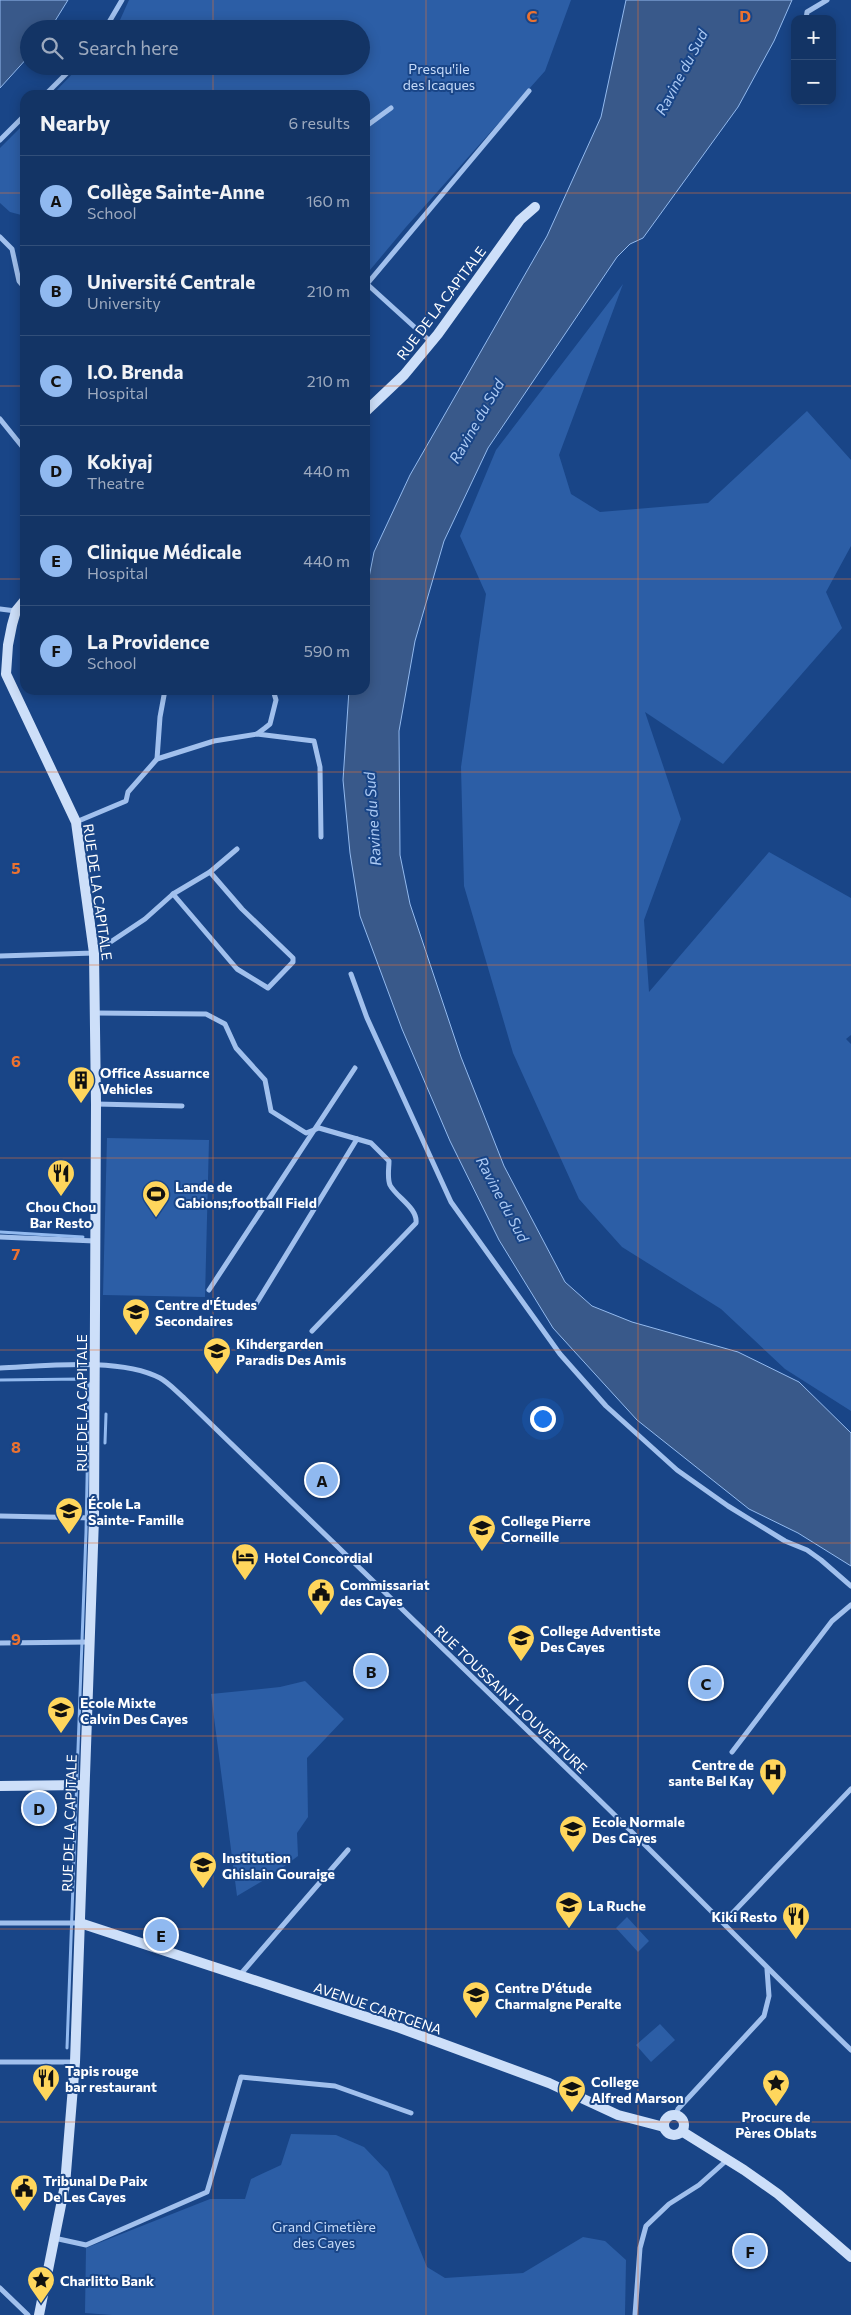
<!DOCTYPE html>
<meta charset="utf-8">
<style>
body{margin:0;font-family:Commissioner,sans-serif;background:#1c3c6b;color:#f1f3f6}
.controls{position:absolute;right:15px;top:15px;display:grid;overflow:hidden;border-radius:10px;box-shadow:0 2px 12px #0003}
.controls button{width:45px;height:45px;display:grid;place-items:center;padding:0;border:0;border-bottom:1px solid #324f79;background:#133465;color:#f1f3f6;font:25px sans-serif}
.you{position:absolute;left:542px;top:1418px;width:18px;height:18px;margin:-12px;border:4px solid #fff;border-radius:50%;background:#1a73e8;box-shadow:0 0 0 8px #1a73e833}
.badge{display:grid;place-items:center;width:32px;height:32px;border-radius:50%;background:#90b9f0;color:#111;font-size:16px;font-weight:700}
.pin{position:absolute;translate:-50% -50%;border:2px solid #fff;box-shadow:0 1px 5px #0006}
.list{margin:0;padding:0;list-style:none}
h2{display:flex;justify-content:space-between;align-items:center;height:65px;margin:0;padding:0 20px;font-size:21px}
h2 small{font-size:16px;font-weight:400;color:#9daabf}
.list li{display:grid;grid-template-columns:32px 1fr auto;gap:15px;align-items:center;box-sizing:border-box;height:90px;padding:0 20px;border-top:1px solid #324f79}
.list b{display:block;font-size:19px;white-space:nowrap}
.list p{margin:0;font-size:16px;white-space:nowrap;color:#9daabf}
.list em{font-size:16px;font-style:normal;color:#9daabf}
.icon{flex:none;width:28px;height:28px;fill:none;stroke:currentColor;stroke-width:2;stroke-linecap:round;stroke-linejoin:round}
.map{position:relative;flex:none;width:851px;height:2315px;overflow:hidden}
.search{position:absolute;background:#133465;box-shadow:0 2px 12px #0003;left:20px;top:20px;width:350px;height:55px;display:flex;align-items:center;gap:12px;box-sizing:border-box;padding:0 18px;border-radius:28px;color:#9daabf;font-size:19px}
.panel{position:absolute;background:#133465;box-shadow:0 2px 12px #0003;left:20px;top:90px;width:350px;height:605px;border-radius:15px}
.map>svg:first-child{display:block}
</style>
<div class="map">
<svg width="851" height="2315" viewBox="0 0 851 2315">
<rect width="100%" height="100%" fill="#194587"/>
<g fill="#2c5ea6">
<polygon points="129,0 571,0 545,71 406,227 365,276 365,95 52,95 80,66 361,66 361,29 116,29"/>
<polygon points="25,123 25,216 10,212 0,203 0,148"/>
<polygon points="623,284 559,455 571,494 600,512 708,503 807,411 851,460 851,546 826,592 842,628 723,764 645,712 681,819 644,920 649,992 769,852 851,898 851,1035 846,1039 851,1044 851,1411 785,1369 721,1309 622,1247 579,1199 513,1053 464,886 461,767 486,594 460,536 496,450"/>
<polygon points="107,1138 209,1140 205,1297 103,1295"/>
<polygon points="305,1681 344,1719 307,1758 308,1817 297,1833 298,1856 274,1874 237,1896 211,1694 280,1687"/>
<polygon points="627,1917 649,1941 638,1952 616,1928"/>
<polygon points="660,2024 675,2040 651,2062 636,2045"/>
<polygon points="291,2134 336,2135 364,2147 388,2172 427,2267 445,2278 523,2273 583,2237 605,2241 626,2260 625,2315 112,2315 85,2313 86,2248 210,2199 245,2199 251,2179 281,2165"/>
</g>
<g fill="#39598a" stroke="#93baef">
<polygon points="0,0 68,0 50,29 29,29 29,56 0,88"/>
<polygon points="626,0 792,0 774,41 738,107 643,238 630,244 617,257 488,448 444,541 415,641 399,731 400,855 410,904 461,1057 504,1166 565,1282 592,1306 632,1322 738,1352 799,1382 851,1433 851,1566 798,1533 749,1509 637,1420 553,1328 499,1240 450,1141 402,1029 360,916 350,853 343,780 349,690 365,690 365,598 374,552 410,475 547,236 601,117"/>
</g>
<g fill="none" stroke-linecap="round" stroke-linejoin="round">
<g stroke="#93baef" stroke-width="3">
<polyline points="0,1232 83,1237"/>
<polyline points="0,1380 82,1379 89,1384 86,1532 67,2048"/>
<polyline points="105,1443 106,1414"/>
</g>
<g stroke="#a1c0ed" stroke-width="5">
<polyline points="806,19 807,12 827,0"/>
<polyline points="105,29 122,0"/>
<polyline points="45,95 74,66"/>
<polyline points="365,127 391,108"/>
<polyline points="0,140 25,115"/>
<polyline points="0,237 12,249 19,281 25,288"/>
<polyline points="431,342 367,284 529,91"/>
<polyline points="0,419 25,450"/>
<polyline points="0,609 16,611"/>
<polyline points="257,734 314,741 320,767 321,837"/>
<polyline points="157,759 160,717 165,690"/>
<polyline points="76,822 126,801 128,792 157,759 214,741 257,734 265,728 270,724 276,700 273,690"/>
<polyline points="173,894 237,969 268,988 293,962 293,958 242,909 210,872"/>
<polyline points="0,956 94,953 145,919 173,894 210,872 237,849"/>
<polyline points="351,974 367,1018 451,1202 560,1354 606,1406 677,1470 728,1506 785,1541 807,1550 821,1560 851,1586"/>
<path d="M95,1013l111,1 19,10 11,24 29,32 6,31 35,22 13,-5 52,15 18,18c0,7 -2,17 1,24 6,12 28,23 26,38l-104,108"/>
<polyline points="96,1104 182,1106"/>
<polyline points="0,1237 95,1241"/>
<polyline points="209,1290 355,1068"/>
<polyline points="253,1309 357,1139"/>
<path d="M0,1368c45,-2 120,-11 160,10 9,5 17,14 24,20 135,130 270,260 404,391 89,86 174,175 263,261"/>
<polyline points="0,1516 94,1518"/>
<polyline points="0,1643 90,1642"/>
<polyline points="732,1752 832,1621 851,1605"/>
<polyline points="724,1922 851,1789"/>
<polyline points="0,1923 79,1923"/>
<polyline points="239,1976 348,1850"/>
<polyline points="0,2062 75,2062"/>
<polyline points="675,2115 678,2109 764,2016 769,1996 767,1969"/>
<polyline points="54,2238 86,2245 207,2192 241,2077 335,2086 411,2113"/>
<polyline points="0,2288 28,2315"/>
<polyline points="635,2315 640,2248 646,2226 669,2204 699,2185 727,2160"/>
</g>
<g stroke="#cddff9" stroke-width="10">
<polyline points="365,412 404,375 438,334 520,220 535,207"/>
<polyline points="25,600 16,611 12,625 8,645 6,674 76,822 94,953 96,1104 94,1518 75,2062 65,2185 39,2315"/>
<polyline points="0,1786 83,1785"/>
<polyline points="80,1923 400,2028 549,2083 618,2115 664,2127"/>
<circle cx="674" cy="2125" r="10"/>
<polyline points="683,2132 744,2170 778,2194 851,2257"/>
</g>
</g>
<path fill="none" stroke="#eb7230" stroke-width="1" stroke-opacity="0.55" d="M213,0v29M426,0v2315M638,0v2315M213,66v29M0,193h25M365,193h486M0,386h25M365,386h486M0,579h25M365,579h486M213,690v1625M0,772h851M0,965h851M0,1158h851M0,1350h851M0,1543h851M0,1736h851M0,1929h851M0,2122h851"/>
<defs>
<g id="building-pin" transform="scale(1.4375)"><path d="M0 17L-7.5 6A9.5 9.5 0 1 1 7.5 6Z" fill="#ffd65c" stroke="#194587"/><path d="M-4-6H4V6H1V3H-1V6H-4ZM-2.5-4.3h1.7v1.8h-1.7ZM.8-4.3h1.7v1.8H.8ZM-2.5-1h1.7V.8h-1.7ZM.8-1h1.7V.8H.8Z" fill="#111"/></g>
<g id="restaurant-pin" transform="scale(1.4375)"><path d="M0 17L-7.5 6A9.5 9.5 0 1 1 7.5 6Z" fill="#ffd65c" stroke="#194587"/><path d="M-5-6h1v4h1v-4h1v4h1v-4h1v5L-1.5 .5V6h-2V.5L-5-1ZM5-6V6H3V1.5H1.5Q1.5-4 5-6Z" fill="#111"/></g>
<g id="stadium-pin" transform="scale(1.4375)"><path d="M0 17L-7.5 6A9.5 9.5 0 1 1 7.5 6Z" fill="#ffd65c" stroke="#194587"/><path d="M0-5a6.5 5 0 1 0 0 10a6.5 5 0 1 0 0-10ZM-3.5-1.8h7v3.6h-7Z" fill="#111"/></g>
<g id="school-pin" transform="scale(1.4375)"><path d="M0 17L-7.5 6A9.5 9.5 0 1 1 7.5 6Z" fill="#ffd65c" stroke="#194587"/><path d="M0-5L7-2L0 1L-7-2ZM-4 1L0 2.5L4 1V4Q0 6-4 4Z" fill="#111"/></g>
<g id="hotel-pin" transform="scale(1.4375)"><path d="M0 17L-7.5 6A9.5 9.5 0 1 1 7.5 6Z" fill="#ffd65c" stroke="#194587"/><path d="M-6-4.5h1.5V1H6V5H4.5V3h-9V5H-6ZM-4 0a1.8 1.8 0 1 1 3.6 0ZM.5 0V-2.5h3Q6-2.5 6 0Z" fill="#111"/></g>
<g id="civic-pin" transform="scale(1.4375)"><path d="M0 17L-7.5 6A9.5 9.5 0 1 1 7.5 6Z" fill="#ffd65c" stroke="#194587"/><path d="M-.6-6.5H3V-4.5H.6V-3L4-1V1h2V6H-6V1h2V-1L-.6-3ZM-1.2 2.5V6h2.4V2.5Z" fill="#111"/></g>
<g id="hospital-pin" transform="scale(1.4375)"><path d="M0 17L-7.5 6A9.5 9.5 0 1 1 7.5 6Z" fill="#ffd65c" stroke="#194587"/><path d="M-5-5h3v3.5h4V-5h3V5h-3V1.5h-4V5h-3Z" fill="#111"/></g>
<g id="university-pin" transform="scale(1.4375)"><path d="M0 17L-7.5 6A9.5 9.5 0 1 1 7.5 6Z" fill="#ffd65c" stroke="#194587"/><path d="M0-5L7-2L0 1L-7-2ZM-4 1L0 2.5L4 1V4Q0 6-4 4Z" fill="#111"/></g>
<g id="sight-pin" transform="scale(1.4375)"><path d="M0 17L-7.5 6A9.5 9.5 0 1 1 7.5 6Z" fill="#ffd65c" stroke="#194587"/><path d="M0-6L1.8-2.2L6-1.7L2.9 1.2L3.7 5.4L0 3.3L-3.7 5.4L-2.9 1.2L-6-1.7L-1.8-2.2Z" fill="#111"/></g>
</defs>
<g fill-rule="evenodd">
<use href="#building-pin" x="81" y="1080"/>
<use href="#restaurant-pin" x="61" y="1173"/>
<use href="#stadium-pin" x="156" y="1194"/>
<use href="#school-pin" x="136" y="1312"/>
<use href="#school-pin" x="217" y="1351"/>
<use href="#school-pin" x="69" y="1511"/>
<use href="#school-pin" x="482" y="1528"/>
<use href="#hotel-pin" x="245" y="1557"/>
<use href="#civic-pin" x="321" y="1592"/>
<use href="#school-pin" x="521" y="1638"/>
<use href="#school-pin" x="61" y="1710"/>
<use href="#hospital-pin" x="773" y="1772"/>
<use href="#university-pin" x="573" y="1829"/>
<use href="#school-pin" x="203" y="1865"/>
<use href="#school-pin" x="569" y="1905"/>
<use href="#restaurant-pin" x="796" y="1916"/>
<use href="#school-pin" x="476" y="1995"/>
<use href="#restaurant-pin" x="46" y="2078"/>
<use href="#sight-pin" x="776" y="2083"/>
<use href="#school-pin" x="572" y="2089"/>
<use href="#civic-pin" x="24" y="2188"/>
<use href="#sight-pin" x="41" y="2280"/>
</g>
<g text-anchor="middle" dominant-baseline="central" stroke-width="4" stroke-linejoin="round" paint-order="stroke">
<g font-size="14" fill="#c6dbf9" stroke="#194587">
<text x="439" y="68">Presqu'ile<tspan x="439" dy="16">des Icaques</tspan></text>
<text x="324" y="2226">Grand Cimetière<tspan x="324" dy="16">des Cayes</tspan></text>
</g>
<g font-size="14" fill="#fff" stroke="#194587">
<text transform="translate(441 303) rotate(-53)">RUE DE LA CAPITALE</text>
<text transform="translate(98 892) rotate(82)">RUE DE LA CAPITALE</text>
<text transform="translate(81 1403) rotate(-90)">RUE DE LA CAPITALE</text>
<text transform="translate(511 1699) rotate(44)">RUE TOUSSAINT LOUVERTURE</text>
<text transform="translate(69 1823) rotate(-88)">RUE DE LA CAPITALE</text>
<text transform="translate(378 2008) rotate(19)">AVENUE CARTGENA</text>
</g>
<g font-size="14" font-weight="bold" fill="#fff" stroke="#194587" text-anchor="start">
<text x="100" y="1072">Office Assuarnce<tspan x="100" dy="16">Vehicles</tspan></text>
<text x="175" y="1186">Lande de<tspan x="175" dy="16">Gabions;football Field</tspan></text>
<text x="61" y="1206" text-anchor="middle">Chou Chou<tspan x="61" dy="16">Bar Resto</tspan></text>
<text x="155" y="1304">Centre d'Études<tspan x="155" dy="16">Secondaires</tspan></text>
<text x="236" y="1343">Kihdergarden<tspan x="236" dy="16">Paradis Des Amis</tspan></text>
<text x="88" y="1503">École La<tspan x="88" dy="16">Sainte- Famille</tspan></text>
<text x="501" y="1520">College Pierre<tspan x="501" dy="16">Corneille</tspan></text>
<text x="264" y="1557">Hotel Concordial</text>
<text x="340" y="1584">Commissariat<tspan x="340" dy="16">des Cayes</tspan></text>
<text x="540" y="1630">College Adventiste<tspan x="540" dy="16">Des Cayes</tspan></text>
<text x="80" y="1702">Ecole Mixte<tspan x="80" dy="16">Calvin Des Cayes</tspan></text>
<text x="754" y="1764" text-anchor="end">Centre de<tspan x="754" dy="16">sante Bel Kay</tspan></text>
<text x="592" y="1821">Ecole Normale<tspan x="592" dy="16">Des Cayes</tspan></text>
<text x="222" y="1857">Institution<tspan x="222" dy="16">Ghislain Gouraige</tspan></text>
<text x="588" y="1905">La Ruche</text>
<text x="777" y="1916" text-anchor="end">Kiki Resto</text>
<text x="495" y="1987">Centre D'étude<tspan x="495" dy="16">Charmalgne Peralte</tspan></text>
<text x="65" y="2070">Tapis rouge<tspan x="65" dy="16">bar restaurant</tspan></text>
<text x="591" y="2081">College<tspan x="591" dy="16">Alfred Marson</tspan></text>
<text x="776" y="2116" text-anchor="middle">Procure de<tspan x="776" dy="16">Pères Oblats</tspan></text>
<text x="43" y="2180">Tribunal De Paix<tspan x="43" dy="16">De Les Cayes</tspan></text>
<text x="60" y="2280">Charlitto Bank</text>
</g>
<g font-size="15" font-style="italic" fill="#accaf4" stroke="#194587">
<text transform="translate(681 72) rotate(-62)">Ravine du Sud</text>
<text transform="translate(476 421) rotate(-60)">Ravine du Sud</text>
<text transform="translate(372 819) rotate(-94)">Ravine du Sud</text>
<text transform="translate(503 1199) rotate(62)">Ravine du Sud</text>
</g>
</g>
<g font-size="16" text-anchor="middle" font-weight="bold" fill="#eb7230" stroke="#194587" stroke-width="4" stroke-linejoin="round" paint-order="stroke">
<text x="532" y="22">C</text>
<text x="745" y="22">D</text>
<text x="16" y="874">5</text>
<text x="16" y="1067">6</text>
<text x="16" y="1260">7</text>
<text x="16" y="1453">8</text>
<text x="16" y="1645">9</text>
</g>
</svg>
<div class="controls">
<button>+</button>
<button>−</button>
</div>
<div class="you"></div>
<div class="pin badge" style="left:322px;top:1480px">A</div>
<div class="pin badge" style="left:371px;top:1671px">B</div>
<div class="pin badge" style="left:706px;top:1683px">C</div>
<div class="pin badge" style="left:39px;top:1808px">D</div>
<div class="pin badge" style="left:161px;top:1935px">E</div>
<div class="pin badge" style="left:750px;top:2251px">F</div>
<div class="search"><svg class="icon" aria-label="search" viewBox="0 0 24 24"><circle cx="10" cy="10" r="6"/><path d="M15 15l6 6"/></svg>Search here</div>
<section class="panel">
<h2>Nearby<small>6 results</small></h2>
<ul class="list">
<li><span class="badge">A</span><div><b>Collège Sainte-Anne</b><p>School</p></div><em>160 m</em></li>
<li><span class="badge">B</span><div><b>Université Centrale</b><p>University</p></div><em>210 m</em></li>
<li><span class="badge">C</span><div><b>I.O. Brenda</b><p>Hospital</p></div><em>210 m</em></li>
<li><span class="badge">D</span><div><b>Kokiyaj</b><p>Theatre</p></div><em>440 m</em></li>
<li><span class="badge">E</span><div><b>Clinique Médicale</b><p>Hospital</p></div><em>440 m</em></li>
<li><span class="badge">F</span><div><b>La Providence</b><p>School</p></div><em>590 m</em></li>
</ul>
</section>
</div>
